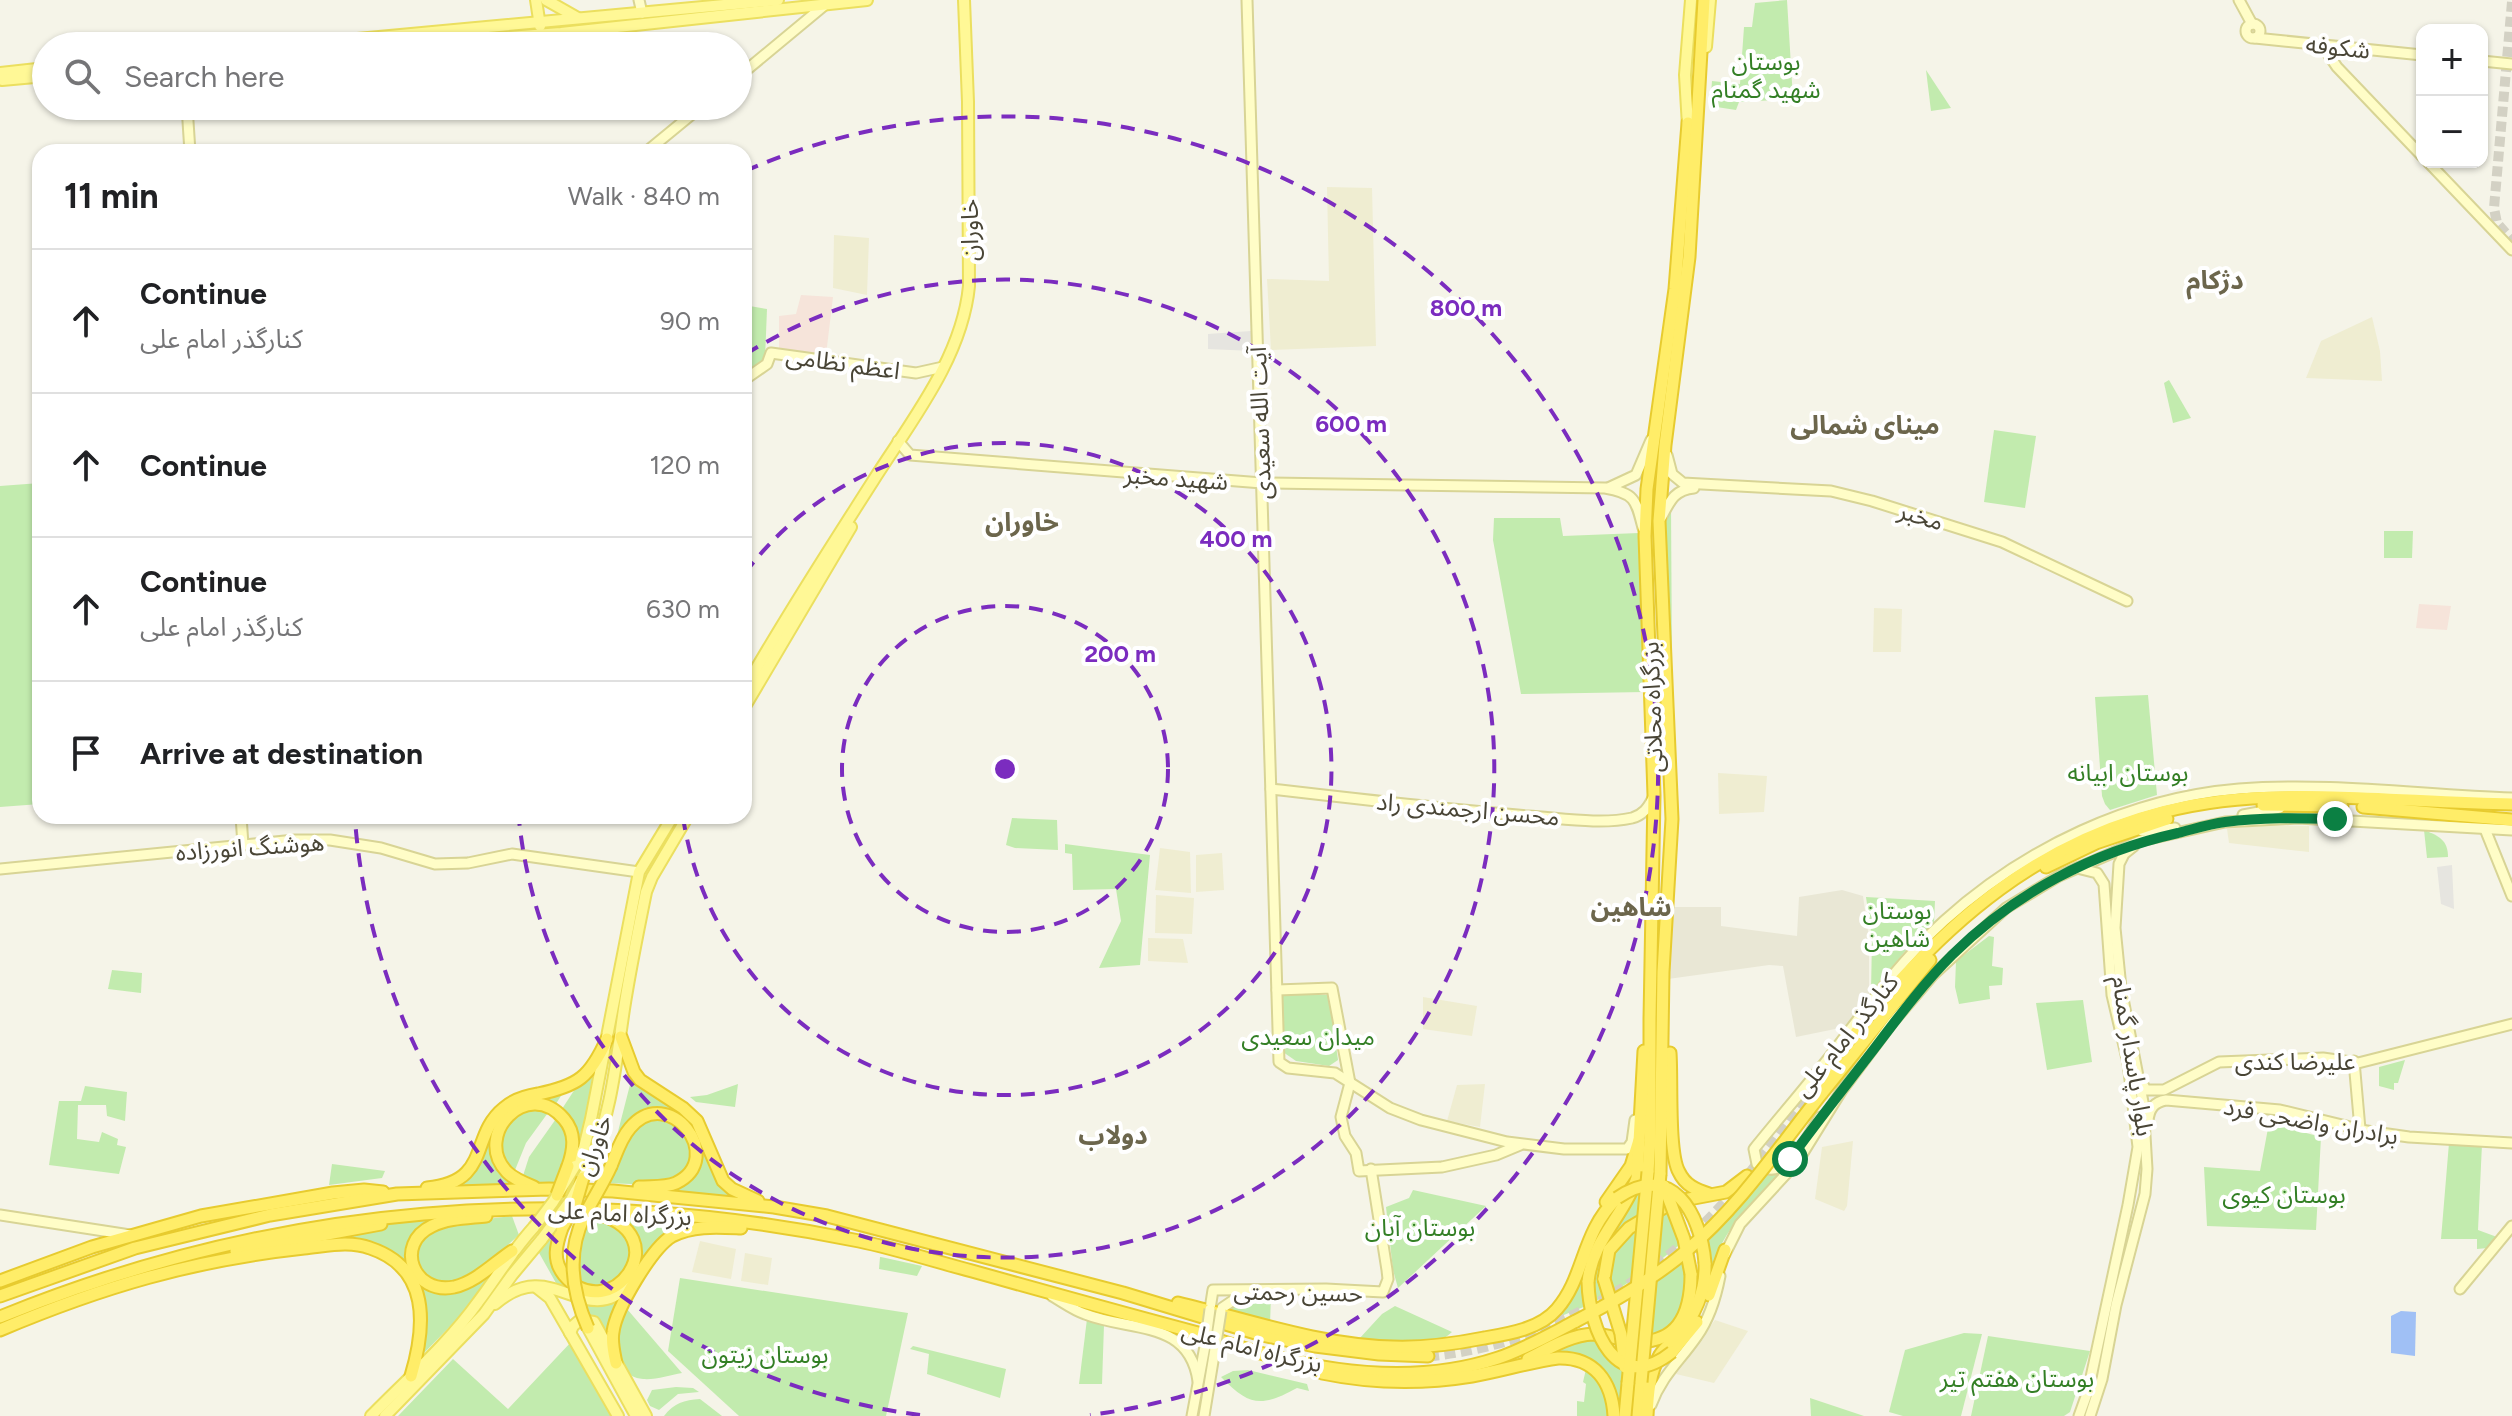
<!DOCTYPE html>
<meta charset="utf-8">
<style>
body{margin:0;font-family:Figtree,"Noto Sans Arabic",sans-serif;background:#f2f2f2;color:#202124}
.controls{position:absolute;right:24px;top:24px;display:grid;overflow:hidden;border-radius:16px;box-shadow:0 2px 6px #0004}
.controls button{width:72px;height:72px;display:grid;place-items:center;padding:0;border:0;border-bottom:2px solid #e0e0e0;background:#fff;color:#202124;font:40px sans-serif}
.stop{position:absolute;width:24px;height:24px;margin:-18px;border:6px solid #0b8043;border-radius:50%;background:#fff}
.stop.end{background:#0b8043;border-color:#fff;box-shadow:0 2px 8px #0008}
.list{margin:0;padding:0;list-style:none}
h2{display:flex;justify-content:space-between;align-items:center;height:104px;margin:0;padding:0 32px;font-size:34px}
h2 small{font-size:26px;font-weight:400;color:#757577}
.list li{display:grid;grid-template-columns:52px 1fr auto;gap:24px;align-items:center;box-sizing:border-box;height:144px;padding:0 32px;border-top:2px solid #e0e0e0}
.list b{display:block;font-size:30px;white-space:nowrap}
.list p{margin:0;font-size:26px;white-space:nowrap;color:#757577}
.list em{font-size:26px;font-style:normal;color:#757577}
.icon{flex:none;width:44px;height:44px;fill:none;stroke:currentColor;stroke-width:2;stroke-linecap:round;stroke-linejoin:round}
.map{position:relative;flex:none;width:2512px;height:1416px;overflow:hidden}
.search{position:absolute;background:#fff;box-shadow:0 2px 6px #0004;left:32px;top:32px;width:720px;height:88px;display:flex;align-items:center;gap:20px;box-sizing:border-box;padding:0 28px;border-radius:44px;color:#757577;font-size:30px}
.panel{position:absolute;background:#fff;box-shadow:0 2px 6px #0004;left:32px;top:144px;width:720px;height:680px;border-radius:24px}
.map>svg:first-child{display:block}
</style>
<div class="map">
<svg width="2512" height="1416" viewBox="0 0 2512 1416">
<rect width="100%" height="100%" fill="#f5f4e8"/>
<polygon fill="#e9e7d5" points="1842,890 1863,896 1869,938 1869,998 1845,1027 1796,1037 1783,966 1769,965 1668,979 1674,907 1721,907 1721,926 1797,936 1799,897"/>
<g fill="#efedd1">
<polygon points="1327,187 1372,188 1376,346 1271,350 1267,279 1329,281"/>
<polygon points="834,235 869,238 867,295 833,288"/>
<polygon points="2372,317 2380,351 2382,381 2306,378 2321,341"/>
<polygon points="1874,608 1902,609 1901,652 1873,652"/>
<polygon points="1718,773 1767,776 1764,812 1719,814"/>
<polygon points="2270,825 2309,826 2309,852 2229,843 2227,829"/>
<polygon points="1160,848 1190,852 1191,893 1155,890"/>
<polygon points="1222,853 1224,890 1196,892 1196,855"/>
<polygon points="1156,895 1194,898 1192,934 1155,933"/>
<polygon points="1148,938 1183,939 1188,963 1148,961"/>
<polygon points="1423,997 1477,1006 1472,1036 1423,1029"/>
<polygon points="1485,1084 1480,1127 1447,1121 1457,1085"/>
<polygon points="1853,1141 1847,1206 1844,1211 1815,1199 1822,1147"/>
<polygon points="700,1241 736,1249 731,1279 692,1272"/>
<polygon points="745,1253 772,1258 768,1285 741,1281"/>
<polygon points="1715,1320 1748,1331 1714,1383 1676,1374"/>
</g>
<g fill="#f6e4da">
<polygon points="801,295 833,297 826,355 779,348 779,316 796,314"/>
<polygon points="2419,604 2451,606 2447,630 2416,628"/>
</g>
<g fill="#c2ebae">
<polygon points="1787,0 1793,99 1739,102 1736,110 1710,106 1712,81 1740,84 1744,27 1752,27 1755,3"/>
<polygon points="1926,70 1951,108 1931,111"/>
<polygon points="744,305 767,309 765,359 744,374"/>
<polygon points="2169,380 2191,418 2173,423 2164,383"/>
<polygon points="1994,430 2036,436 2025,508 1984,502"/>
<polygon points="40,483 40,804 0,807 0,486"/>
<polygon points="1671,504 1672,670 1669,670 1664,515"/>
<polygon points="1494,518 1560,518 1563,536 1639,533 1646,692 1521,694 1493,540"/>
<polygon points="2384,531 2413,531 2412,558 2384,558"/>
<polygon points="2148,695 2157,795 2110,810 2105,804 2102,796 2095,697"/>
<polygon points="1012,818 1057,820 1058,850 1015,848 1006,845"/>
<path d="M2424,830c15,6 24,10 24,27l-21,1z"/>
<polygon points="1065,844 1150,855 1140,965 1099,968 1121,921 1116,889 1073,890 1072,854 1065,853"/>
<polygon points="1866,897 1935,901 1934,923 1912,943 1871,992 1872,938"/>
<polygon points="1989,936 1994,937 1992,966 2003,968 2002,985 1989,986 1990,999 1959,1004 1955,987 1956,961"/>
<polygon points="112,970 142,973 141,993 108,989"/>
<polygon points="1280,995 1329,995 1338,1060 1329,1066 1296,1061 1283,1052"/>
<polygon points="2083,1000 2092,1062 2047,1070 2036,1003"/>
<polygon points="2405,1060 2398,1083 2394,1083 2394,1090 2379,1086 2379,1067"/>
<polygon points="596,1067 587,1122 577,1152 560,1112 575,1089"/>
<polygon points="632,1077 690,1118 710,1163 752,1199 639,1188 688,1178 696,1134 650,1111 613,1151"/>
<polygon points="738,1084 735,1107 696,1102 690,1097 707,1095"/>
<polygon points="85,1086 127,1092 125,1121 107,1116 106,1105 78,1105 77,1139 99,1142 102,1132 118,1139 117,1145 126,1147 119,1174 49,1165 59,1101 81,1101"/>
<polygon points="564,1091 554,1107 522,1104 494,1146 513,1180 512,1184 464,1188 447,1187 456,1184 498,1119 510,1106"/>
<polygon points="528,1107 550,1110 526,1143 513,1175 499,1147 503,1127"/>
<polygon points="558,1116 572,1141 558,1183 521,1182 529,1157"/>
<polygon points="655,1117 679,1123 694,1151 683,1176 656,1185 606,1183 632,1129"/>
<polygon points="2269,1123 2321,1137 2316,1230 2207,1226 2204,1167 2260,1171"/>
<polygon points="2449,1143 2482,1144 2478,1230 2497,1237 2488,1248 2477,1249 2477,1239 2441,1239"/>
<polygon points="332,1164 385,1171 382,1178 329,1185"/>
<path d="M1787,1171c-27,23 -54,47 -69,81 -8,20 -10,41 -21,60l7,-72 59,-65h11z"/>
<polygon points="1643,1188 1642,1217 1617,1235 1605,1296 1592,1303 1593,1264 1635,1190"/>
<polygon points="1663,1189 1683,1242 1659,1261"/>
<polygon points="1413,1190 1486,1206 1398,1288 1393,1270 1386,1207 1409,1198"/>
<polygon points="1620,1200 1592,1247 1586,1306 1539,1325 1554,1315 1592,1236"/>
<polygon points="573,1205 554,1245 569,1291 556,1283 538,1251"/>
<polygon points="589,1214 611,1219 629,1236 632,1265 611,1286 577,1286 576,1254"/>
<polygon points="604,1214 753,1226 685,1228 614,1290 638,1247"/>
<path d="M470,1216l-60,25c-17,45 36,64 69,42 6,-4 12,-13 18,-19l-23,38 -51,52 1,-38 -14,-40 -41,-32 -138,11 174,-34z"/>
<polygon points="512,1216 519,1235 469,1279 436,1285 419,1272 415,1254 426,1233 461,1222"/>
<polygon points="1641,1223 1637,1277 1610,1294 1608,1257"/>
<polygon points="1686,1256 1689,1288 1677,1324 1651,1338 1656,1279"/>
<polygon points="880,1257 881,1257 922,1266 917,1276 879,1269"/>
<polygon points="680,1278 908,1313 886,1416 739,1416 668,1351"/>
<polygon points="1271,1293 1270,1325 1226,1310 1247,1294"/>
<polygon points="623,1295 610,1346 593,1315 587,1317 581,1301"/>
<path d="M1395,1306l57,26c-23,22 -64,11 -93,7l23,-25z"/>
<path d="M627,1309l55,64c-12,2 -26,7 -39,6 -34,-3 -25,-51 -16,-70z"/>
<polygon points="1087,1319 1104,1325 1102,1384 1079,1384"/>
<polygon points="1964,1333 1982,1334 1961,1416 1903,1416 1889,1412 1905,1350"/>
<polygon points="1595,1336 1624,1367 1620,1416 1616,1416 1596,1365 1528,1361 1563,1344"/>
<polygon points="1988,1336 2090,1351 2070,1412 2064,1416 1971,1416"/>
<polygon points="572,1341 615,1416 398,1416 453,1359 508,1409"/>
<polygon points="913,1346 1006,1369 1000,1398 927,1374 929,1354 910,1349"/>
<polygon points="1587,1365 1604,1383 1611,1416 1577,1416 1577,1401 1584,1402 1586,1384 1583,1382"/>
<path d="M1248,1370l59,14 2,7 -12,-3c-35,19 -47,19 -76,-11l12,-6z"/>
<polygon points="676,1387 693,1388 699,1392 678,1394 659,1410 650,1406 647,1400 652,1390"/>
<polygon points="1810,1398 1864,1416 1811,1416"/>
<path d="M700,1399l22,17h-58c10,-13 20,-16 36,-17z"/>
</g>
<g fill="#e6e5e0">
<polygon points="1251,331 1253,351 1208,349 1208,334"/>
<polygon points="2452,865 2454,909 2441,904 2437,867"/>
</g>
<polygon fill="#a0c0f5" points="2401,1311 2416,1312 2415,1356 2391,1353 2391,1316"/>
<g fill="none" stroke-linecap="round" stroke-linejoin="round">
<polyline stroke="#d3d1c4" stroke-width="10" stroke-dasharray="10 5" stroke-linecap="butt" points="2512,2 2494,208 2497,223 2512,240"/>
<path stroke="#d3d1c4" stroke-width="11" stroke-dasharray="11 5.5" stroke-linecap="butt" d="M1428,1356c94,-9 188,-52 258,-115 50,-44 89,-100 129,-154"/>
<g stroke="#d8d495" stroke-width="13">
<g id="secondary">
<polyline points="639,0 642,13"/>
<polyline points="1247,0 1279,1062 1288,1068 1335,1073 1390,1108 1421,1120 1507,1142 1564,1149 1627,1149 1632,1142 1635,1120"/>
<polyline points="2239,0 2252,24"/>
<circle cx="2253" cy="31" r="7"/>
<polyline points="2255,38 2422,55"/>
<polyline points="2322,45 2337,67 2422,156"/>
<polyline points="2482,61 2512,64"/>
<polyline points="738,77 826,4"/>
<polyline points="187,106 190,152"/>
<polyline points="646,152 702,106"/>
<polyline points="2428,162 2512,250"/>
<polyline points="744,380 767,364 771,353 916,373 943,367"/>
<path d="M898,441l12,14 352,28 343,5c30,5 31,12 38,40"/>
<polyline points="1667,455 1672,474 1683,483 1831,491 1872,501 2002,542 2127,601"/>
<polyline points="1608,488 1636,475 1651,440"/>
<path d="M1661,518c9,-17 13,-28 33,-30"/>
<path d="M1271,789c86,10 171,20 257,27 32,2 72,9 104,2 11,-3 16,-10 21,-20"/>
<polyline points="2243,815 2280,808"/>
<polyline points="241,816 243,845"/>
<polyline points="2485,829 2512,896"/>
<polyline points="2142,831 2175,828"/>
<polyline points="2077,868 2097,873 2104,884 2112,995 2128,1063 2138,1147 2128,1205 2088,1391 2079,1416"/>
<polyline points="0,869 295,840 330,840 381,848 435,864 468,863 512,854 639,872"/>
<polyline points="1277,990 1332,988 1350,1083 1341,1117 1345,1136 1356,1153 1359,1171 1442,1167 1496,1155 1520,1145"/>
<polyline points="2354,1061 2360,1129"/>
<polyline points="2141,1081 2146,1090 2164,1090 2219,1062 2323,1058 2358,1063 2512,1024"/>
<path d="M1820,1117c-13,20 -35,68 -63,47l-3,-15c25,-31 52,-62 77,-94 35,-46 70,-95 113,-134 81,-73 186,-123 295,-132 91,-7 182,6 273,9"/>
<path d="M2148,1121c1,-12 6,-19 18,-21l114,10 87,21 42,6 103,6"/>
<polyline points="0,1215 130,1235"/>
<polyline points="1725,1254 1740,1224 1798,1161 1842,1090 1892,1023 1933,975 2006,908 2059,876 2140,841 2225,822 2298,818 2512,830"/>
<polyline points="2460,1289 2512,1226"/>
<path d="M1052,1296c11,6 21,14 33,18 45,18 104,5 113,67"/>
<polyline points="1222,1308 1247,1291"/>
<polyline points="1210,1309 1213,1290 1326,1289 1383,1292 1388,1279 1387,1270 1371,1169"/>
<path d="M1651,1405c11,-30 29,-44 46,-69 13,-18 19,-39 23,-60"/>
<polyline points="1192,1416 1205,1346"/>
<polyline points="1204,1416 1215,1349"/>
<polyline points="2090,1416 2102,1379 2116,1305 2145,1194 2147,1169 2143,1102 2121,988 2115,928 2119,864 2124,854 2134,846"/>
</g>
</g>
<g stroke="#ebdf5f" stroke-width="14">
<g id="primary">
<polyline points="536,0 540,26"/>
<polyline points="546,0 578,18"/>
<polyline points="282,46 778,0"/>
<polyline points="388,46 561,33 867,0"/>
<polyline points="1706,47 1710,0"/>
<polyline points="0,73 46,68"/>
<polyline points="2,80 46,76"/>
<polyline points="1688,126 1685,75 1691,0"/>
<path d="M744,690c40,-71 85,-140 129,-209 38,-60 89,-123 96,-195l-1,-184 -4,-102"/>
<polyline points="744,708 851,527"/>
<polyline points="575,1166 584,1148 591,1119 639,872 673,816"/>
<path d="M589,1166c22,-51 27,-103 35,-157 6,-39 14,-78 22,-117l6,-15 36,-61"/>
<polyline points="536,1287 550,1298 618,1416"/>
<path d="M495,1304c58,-50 87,27 135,-19"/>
<polyline points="588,1328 636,1416"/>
<polyline points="570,1333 573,1326 580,1320 594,1322 646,1416"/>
<path d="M371,1416c36,-37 77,-72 107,-114 19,-25 34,-51 56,-75"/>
<polyline points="385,1416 484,1314 512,1275 542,1239"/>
</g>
</g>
<g stroke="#e7cb2f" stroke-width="15">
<g id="highway">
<polyline points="2263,805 2342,806"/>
<polyline points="2363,807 2512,820"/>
<polyline points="2046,867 2096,843 2167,819"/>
<polyline points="621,1037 634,1072 640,1080 683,1108 697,1121 723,1181 732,1189 758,1201"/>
<path d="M1670,1053c2,26 -2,100 9,119 6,13 17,18 30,22"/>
<path d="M1815,1087c112,-155 235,-276 437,-289 86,-5 174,5 260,6"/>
<polyline points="1822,1093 1930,960"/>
<path d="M611,1166c5,-12 10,-28 19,-38 38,-46 98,30 46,55 -11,5 -25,3 -37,4"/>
<polyline points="1648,1172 1650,1139 1650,1019 1654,795 1645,536 1647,489 1675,289 1688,123"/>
<polyline points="1660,1174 1663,972 1672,819 1659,521 1665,445 1689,257 1704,0"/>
<path d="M534,1187c-10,-4 -20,-8 -27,-15 -35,-36 20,-96 57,-53 12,14 10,30 4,47"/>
<path d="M427,1188c65,-6 42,-52 77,-80 9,-8 22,-12 34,-14 40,-8 52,-17 69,-55"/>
<polyline points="1606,1202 1631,1166 1639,1140"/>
<path d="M486,1216c-17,2 -38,2 -54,10 -38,18 -19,69 22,61 22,-5 40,-24 58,-36"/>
<path d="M562,1228c-6,17 -10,32 2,47 46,55 118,-41 30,-62"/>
<polyline points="236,1251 381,1224"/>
<polyline points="1604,1279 1609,1250 1629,1228 1673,1202 1726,1192 1747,1176"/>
<polyline points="0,1281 92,1247 201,1216 333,1193 364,1190 383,1192"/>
<path d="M1588,1282c4,-42 36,-66 49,-104l7,-127"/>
<polyline points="1709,1295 1725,1250"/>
<polyline points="0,1296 135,1248 270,1215 397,1194 549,1189 613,1191 774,1207 827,1216 1123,1293 1262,1335 1315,1346 1379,1354 1428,1356"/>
<path d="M1178,1303c71,17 141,42 215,44 30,1 61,-3 91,-9 24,-4 56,-9 73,-29 28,-32 24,-76 60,-111"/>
<path d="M0,1317c277,-113 566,-136 859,-76 38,8 75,20 113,30 75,21 150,42 226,62 93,34 204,57 300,25 27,-9 53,-24 78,-37"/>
<path d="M0,1330c102,-43 193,-70 304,-82 22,-2 45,-8 66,0 60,20 56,78 41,128"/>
<polyline points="1672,1352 1697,1322"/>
<path d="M1528,1359c20,-10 42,-24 65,-25 12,0 24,5 37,7 47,5 61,-26 61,-67"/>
<path d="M616,1363c-2,-10 -5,-21 -3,-31 3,-24 39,-84 59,-96 21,-11 46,-9 69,-8"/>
<path d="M1322,1373c48,10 101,11 150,3 29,-5 57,-14 86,-18 37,-1 54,24 56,58"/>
<polyline points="1625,1416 1628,1383"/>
<polyline points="1638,1416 1641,1382"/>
<path d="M1647,1416c1,-20 2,-43 13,-61 4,-7 11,-12 17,-18 18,-22 29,-45 28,-74"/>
</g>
</g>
<use href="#secondary" stroke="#fffdc7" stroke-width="9"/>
<use href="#primary" stroke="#fff896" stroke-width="10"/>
<use href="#highway" stroke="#ffed68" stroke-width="11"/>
<g stroke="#d8d495" stroke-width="13" stroke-linecap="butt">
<g id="secondary-bridge">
<polyline points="1205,1346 1210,1309"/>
<polyline points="1215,1349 1221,1311"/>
</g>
</g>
<g stroke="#ebdf5f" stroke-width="14" stroke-linecap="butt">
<g id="primary-bridge">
<polyline points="534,1227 553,1202 575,1166"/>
<polyline points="542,1239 571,1200 589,1166"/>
</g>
</g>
<g stroke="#e7cb2f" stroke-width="15" stroke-linecap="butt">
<g id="highway-bridge">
<polyline points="1664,1186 1684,1239 1691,1274"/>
<polyline points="557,1195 568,1166"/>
<path d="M1617,1198c55,-38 84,16 88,65"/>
<polyline points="562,1228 576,1202 583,1178"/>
<polyline points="1604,1279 1621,1334 1625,1367"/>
<path d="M1588,1282c1,47 28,115 84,70"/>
<path d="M1576,1321c39,-20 76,-41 109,-69 54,-45 94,-105 137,-159"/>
<path d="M588,1328c-16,-36 -22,-74 -4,-111 8,-17 19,-33 27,-51"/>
<polyline points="1641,1382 1660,1174"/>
<polyline points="1628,1383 1648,1172"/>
</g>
</g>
<use href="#secondary-bridge" stroke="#fffdc7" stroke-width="9"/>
<use href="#primary-bridge" stroke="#fff896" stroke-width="10"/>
<use href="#highway-bridge" stroke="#ffed68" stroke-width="11"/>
</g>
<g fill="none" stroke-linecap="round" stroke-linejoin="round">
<path stroke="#0b8043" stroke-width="10" d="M1790,1159c26,-36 54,-71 81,-106 26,-34 51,-68 81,-98 63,-62 141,-103 226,-122 16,-4 31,-9 47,-11 37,-5 73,-4 110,-3"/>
</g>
<g fill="none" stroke="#7b2cbf" stroke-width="4" stroke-dasharray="14 10">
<circle cx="1005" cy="769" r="163"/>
<path d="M745 573A326 326 0 1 1 683 817"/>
<path d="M746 354A489 489 0 1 1 519 820"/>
<path d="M920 1415A652 652 0 0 1 355 820M745 171A652 652 0 1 1 1090 1415"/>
</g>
<g text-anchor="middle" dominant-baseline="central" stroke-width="8" stroke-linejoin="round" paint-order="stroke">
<g font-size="24" fill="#494536" stroke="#fff">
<text transform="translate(2338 47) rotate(6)">شکوفه</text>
<text transform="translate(969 230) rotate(-90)">خاوران</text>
<text transform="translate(843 363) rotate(8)">اعظم نظامی</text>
<text transform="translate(1260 423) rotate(-92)">آیت الله سعیدی</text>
<text transform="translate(1176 478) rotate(4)">شهید مخبر</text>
<text transform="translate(1921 516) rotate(17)">مخبر</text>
<text transform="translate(1652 707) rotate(-92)">بزرگراه محلاتی</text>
<text transform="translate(1468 809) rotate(5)">محسن ارجمندی راد</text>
<text transform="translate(250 847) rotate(-4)">هوشنگ انورزاده</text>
<text transform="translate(1846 1035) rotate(-51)">کنارگذر امام علی</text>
<text transform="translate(2133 1056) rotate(81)">بلوار پاسدار گمنام</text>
<text x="2295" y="1061">علیرضا کندی</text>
<text transform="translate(2311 1121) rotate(10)">برادران واضحی فرد</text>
<text transform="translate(594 1145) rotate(-70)">خاوران</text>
<text transform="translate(620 1213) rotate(3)">بزرگراه امام علی</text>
<text transform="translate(1298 1292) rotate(1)">حسین رحمتی</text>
<text transform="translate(1252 1347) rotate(14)">بزرگراه امام علی</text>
</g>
<g font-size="24" fill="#337f25" stroke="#fff">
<text x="1766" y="61">بوستان<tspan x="1766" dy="28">شهید گمنام</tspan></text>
<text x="2128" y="772">بوستان ابیانه</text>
<text x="1897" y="910">بوستان<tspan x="1897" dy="28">شاهین</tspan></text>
<text x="1308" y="1036">میدان سعیدی</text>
<text x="2284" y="1194">بوستان کیوی</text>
<text x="1420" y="1227">بوستان آبان</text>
<text x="765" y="1354">بوستان زیتون</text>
<text x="2017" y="1378">بوستان هفتم تیر</text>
</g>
<g font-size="26" font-weight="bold" fill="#6c664c" stroke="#fff">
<text x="2215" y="280">دژکام</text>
<text x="1865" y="425">مینای شمالی</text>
<text x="1022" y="522">خاوران</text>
<text x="1631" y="907">شاهین</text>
<text x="1113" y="1135">دولاب</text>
</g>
</g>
<circle cx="1005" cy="769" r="12" fill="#7b2cbf" stroke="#fff" stroke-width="4"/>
<g font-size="24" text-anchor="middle" font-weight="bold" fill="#7b2cbf" stroke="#fff" stroke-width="8" stroke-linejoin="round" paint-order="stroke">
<text x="1466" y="316">800 m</text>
<text x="1351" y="432">600 m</text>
<text x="1236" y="547">400 m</text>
<text x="1120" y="662">200 m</text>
</g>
</svg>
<div class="controls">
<button>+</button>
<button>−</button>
</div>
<div class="stop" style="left:1790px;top:1159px"></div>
<div class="stop end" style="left:2335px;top:819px"></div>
<div class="search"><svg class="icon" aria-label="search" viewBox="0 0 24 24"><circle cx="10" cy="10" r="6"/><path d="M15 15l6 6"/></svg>Search here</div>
<section class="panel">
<h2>11 min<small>Walk · 840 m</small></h2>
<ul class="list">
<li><svg class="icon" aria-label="ahead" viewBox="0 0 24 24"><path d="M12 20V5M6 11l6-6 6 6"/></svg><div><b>Continue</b><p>کنارگذر امام علی</p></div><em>90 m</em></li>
<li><svg class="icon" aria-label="ahead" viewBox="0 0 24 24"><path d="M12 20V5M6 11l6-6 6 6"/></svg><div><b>Continue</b></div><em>120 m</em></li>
<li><svg class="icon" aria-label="ahead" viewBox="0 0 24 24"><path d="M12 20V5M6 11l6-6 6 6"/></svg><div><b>Continue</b><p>کنارگذر امام علی</p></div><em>630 m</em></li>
<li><svg class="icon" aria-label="arrive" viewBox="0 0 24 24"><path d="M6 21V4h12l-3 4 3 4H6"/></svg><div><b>Arrive at destination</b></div></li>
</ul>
</section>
</div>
